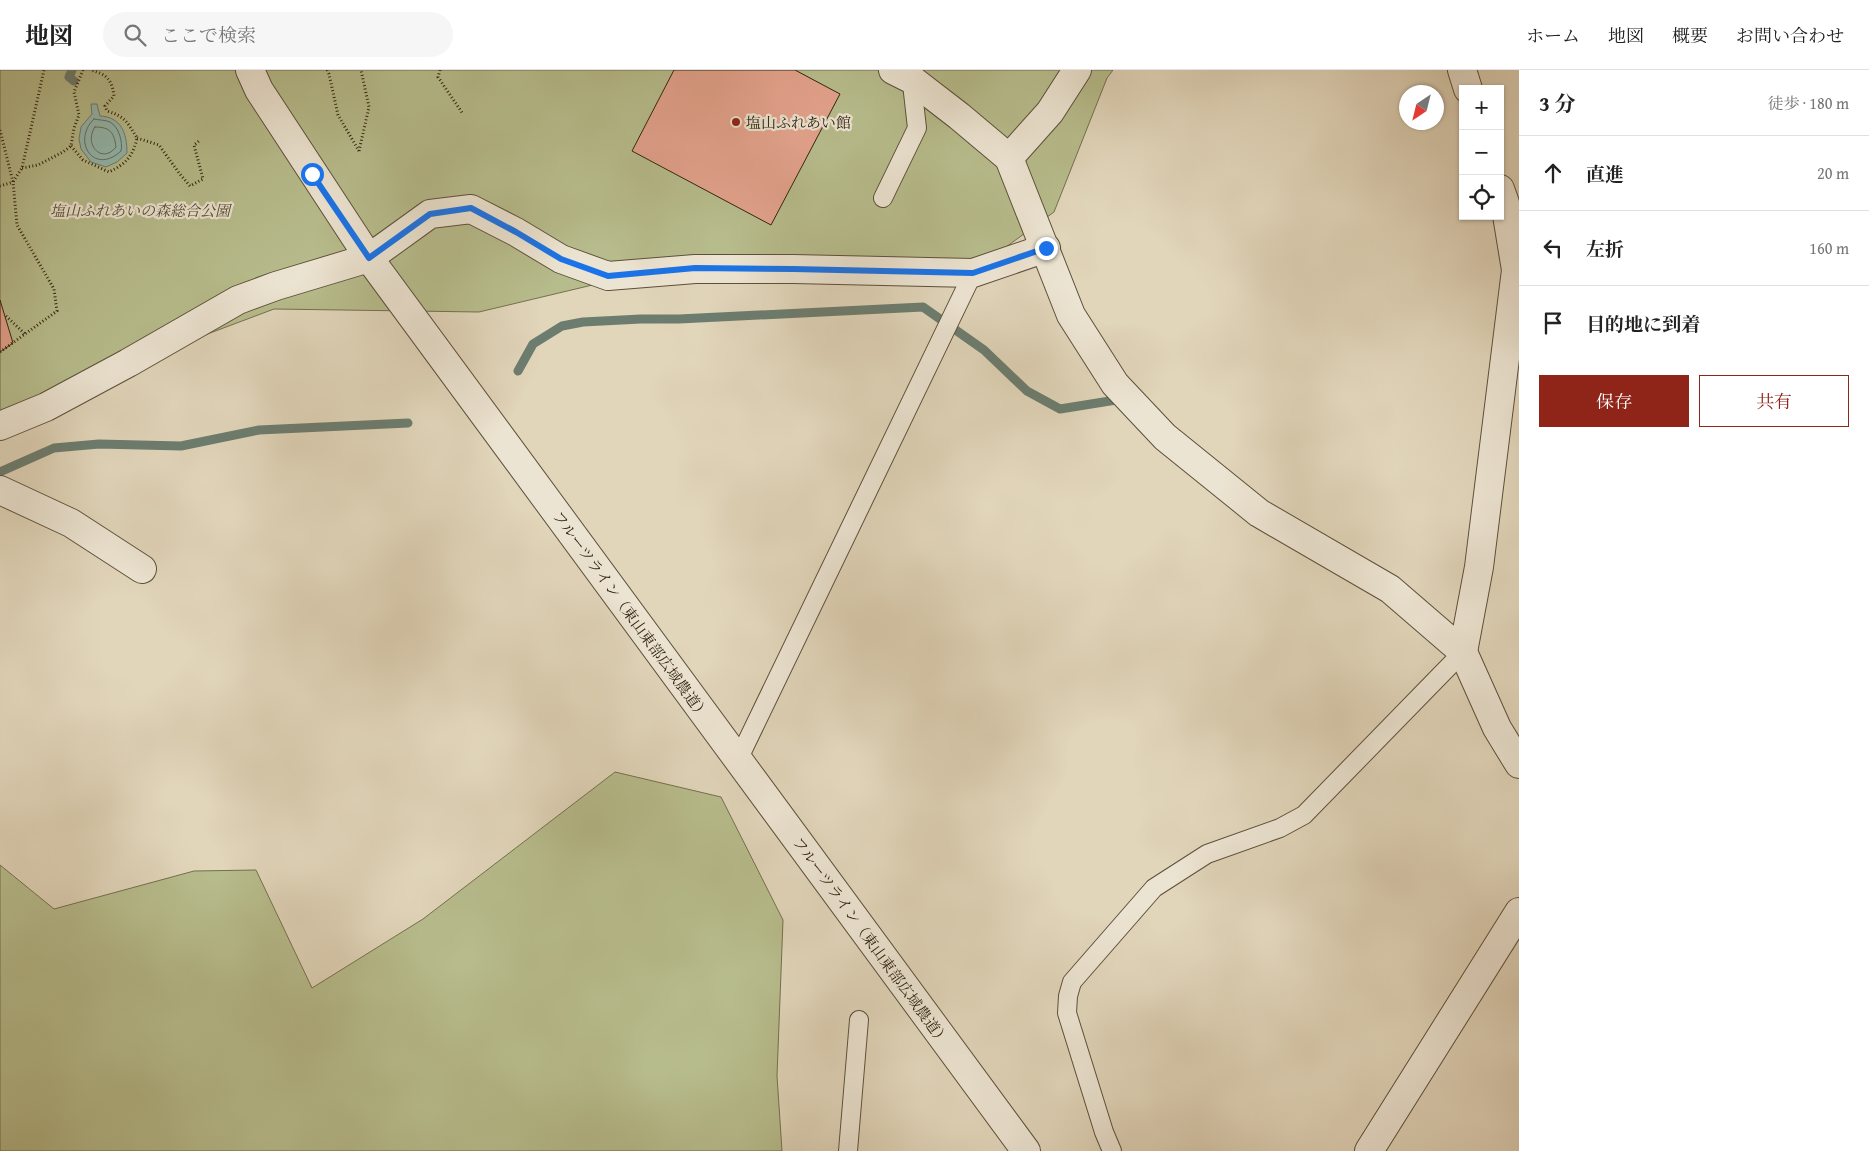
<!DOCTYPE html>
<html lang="ja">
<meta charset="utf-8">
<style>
body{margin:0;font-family:"Gentium Book Plus","Noto Serif JP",serif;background:#f6f6f6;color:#222}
.controls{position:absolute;right:15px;top:15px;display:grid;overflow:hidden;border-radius:0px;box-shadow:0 1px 4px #0004}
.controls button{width:45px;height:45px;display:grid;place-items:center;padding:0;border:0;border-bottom:1px solid #e0e0e0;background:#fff;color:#222;font:25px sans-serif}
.compass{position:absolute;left:1399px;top:15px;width:45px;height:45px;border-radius:50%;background:#fff;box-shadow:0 1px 4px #0004;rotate:215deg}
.stop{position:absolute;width:15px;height:15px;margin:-11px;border:4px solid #1a73e8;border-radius:50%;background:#fff}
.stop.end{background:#1a73e8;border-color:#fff;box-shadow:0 1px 5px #0008}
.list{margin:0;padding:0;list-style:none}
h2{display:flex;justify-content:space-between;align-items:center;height:65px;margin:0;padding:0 20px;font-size:21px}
h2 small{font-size:16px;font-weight:400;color:#767676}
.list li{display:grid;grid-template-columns:32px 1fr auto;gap:15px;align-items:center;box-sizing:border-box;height:75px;padding:0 20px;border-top:1px solid #e0e0e0}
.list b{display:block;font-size:19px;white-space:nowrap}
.list em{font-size:16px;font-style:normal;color:#767676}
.actions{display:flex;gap:10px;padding:15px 20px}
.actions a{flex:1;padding:11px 0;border:1px solid #8f2418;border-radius:0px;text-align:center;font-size:18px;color:#8f2418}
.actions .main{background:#8f2418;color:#fff}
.icon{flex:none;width:28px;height:28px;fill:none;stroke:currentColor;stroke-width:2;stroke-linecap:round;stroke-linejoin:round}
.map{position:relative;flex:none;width:1519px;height:1081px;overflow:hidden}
header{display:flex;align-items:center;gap:30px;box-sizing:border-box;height:70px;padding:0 25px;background:#fff;border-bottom:1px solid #e0e0e0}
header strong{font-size:24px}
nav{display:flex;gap:28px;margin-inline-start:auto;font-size:18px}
.search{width:350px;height:45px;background:#f6f6f6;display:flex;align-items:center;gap:12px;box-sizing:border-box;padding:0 18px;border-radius:28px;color:#767676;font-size:19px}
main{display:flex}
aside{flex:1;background:#fff}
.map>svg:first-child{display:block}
</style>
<header>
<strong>地図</strong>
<div class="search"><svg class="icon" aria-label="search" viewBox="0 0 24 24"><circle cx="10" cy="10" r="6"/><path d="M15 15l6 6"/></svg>ここで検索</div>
<nav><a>ホーム</a><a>地図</a><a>概要</a><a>お問い合わせ</a></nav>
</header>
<main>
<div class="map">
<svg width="1519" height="1081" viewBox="0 0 1519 1081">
<rect width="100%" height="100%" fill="#e1d5ba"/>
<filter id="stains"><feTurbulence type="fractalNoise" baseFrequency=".004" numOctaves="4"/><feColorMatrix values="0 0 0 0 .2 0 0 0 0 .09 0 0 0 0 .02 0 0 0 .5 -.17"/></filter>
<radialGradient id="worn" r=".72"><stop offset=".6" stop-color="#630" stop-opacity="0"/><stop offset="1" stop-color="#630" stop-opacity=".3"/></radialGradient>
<g fill="#b7bc8c" stroke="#74704e">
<polygon points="0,0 1113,0 1107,8 1054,142 973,201 605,212 479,242 274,239 0,342"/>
<polygon points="615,702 721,727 783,850 777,1006 782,1081 0,1081 0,795 54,839 194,801 256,800 312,918 423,849"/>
</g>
<path fill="#94b9af" stroke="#6c7d70" d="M91,34h6l3,12c21,1 27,17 27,37l-10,9 -11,5 -15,-5 -10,-13 -2,-10 2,-12 11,-13z"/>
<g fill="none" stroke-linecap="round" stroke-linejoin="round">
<g stroke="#626e60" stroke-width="1">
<path d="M94,49c4,1 12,1 16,3 9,5 13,20 11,29 -27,25 -50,-10 -27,-32z"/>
<path d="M95,57c15,0 19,5 21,20 -14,18 -33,-3 -21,-20z"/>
</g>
<g stroke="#6c7d70" stroke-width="9">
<polyline points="72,0 69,7 74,11"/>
<polyline points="518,301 533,274 562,256 583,252 641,249 679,249 923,237 984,280 1027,321 1060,339 1116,330"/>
<polyline points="0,402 54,378 99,374 181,376 259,360 408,353"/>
</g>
</g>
<g fill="#e3a28c" stroke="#312411">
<polygon points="674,0 795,0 840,24 771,155 632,81"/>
<polygon points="0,230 13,273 0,282"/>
</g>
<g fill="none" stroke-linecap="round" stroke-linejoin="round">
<g stroke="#5d503b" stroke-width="20">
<g id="service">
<polyline points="883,128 917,58 911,5"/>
<polyline points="738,690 973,203"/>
<polyline points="848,1081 859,950"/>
<polyline points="1112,1081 1104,1062 1067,943 1068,926 1072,912 1154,818 1207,784 1280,758 1304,745 1463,582"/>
</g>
</g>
<g stroke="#5d503b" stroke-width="30">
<g id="minor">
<polyline points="893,0 911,9 959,46 1009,88 1071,245 1115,314 1165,367 1259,443 1390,519 1463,582 1497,658 1519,694"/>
<polyline points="1462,0 1468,19"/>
<polyline points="1009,88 1050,42 1077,0"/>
<polyline points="0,356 46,337 128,293 238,230 276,216 369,188 430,144 471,139 516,162 561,189 608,206 695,199 793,199 973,203 1046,178"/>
<polyline points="0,420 71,453 142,499"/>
<polyline points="1463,582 1479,497 1516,200 1505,133 1500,119"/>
</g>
</g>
<g stroke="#5d503b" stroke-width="30">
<g id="tertiary">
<polyline points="250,0 259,20 369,188 1026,1081"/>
<polyline points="1369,1081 1519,842"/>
</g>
</g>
<g stroke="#312411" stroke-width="3" stroke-dasharray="1 2.5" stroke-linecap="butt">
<polyline points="327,0 329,4 338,45 359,81"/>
<polyline points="440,0 438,7 463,44"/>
<polyline points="0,60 13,112 0,116"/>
<polyline points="137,68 159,75 179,103 190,116 203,109 194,75 199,71"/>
<path d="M71,76l12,14 26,12c17,-8 24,-16 28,-34 -10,-16 -11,-21 -30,-27l-2,-5 9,-10c-2,-16 -7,-22 -24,-26"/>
<polyline points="359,81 369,37 361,0"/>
<polyline points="22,98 38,95 63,82 71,76 74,58 79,45 74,22 83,0"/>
<polyline points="6,246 25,264"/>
<polyline points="0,282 57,241 54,219 17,155 13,112 22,98 44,0"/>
</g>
<use href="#service" stroke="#ece4d2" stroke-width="18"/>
<use href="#minor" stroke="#ece4d2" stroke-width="28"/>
<use href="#tertiary" stroke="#ece4d2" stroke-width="28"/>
</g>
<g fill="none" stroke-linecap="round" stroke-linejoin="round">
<polyline stroke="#1a73e8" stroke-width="6" points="312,104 369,188 430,144 471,138 516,162 561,189 608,206 695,198 793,199 973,203 1046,178"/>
</g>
<circle fill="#8f2418" stroke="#ece4d2" stroke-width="2" cx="736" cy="52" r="5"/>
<g text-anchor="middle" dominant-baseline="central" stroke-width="4.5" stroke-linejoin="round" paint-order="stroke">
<g font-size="15" fill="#312411" stroke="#ece4d2" text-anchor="start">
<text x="746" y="52">塩山ふれあい館</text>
</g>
<g font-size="15" font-style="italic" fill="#524a30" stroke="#ece4d2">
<text x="140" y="140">塩山ふれあいの森総合公園</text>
</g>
<g font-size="15" fill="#312411" stroke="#ece4d2">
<text transform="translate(631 545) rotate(54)">フルーツライン（東山東部広域農道）</text>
<text transform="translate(871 871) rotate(54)">フルーツライン（東山東部広域農道）</text>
</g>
</g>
<rect width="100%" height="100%" filter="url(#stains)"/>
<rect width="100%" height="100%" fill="url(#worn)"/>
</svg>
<div class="controls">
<button>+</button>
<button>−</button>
<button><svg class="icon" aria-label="locate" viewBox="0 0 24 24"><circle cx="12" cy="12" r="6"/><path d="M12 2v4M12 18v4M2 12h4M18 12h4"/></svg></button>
</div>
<svg class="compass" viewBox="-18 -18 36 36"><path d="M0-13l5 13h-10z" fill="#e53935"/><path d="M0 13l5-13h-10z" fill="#767676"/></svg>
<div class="stop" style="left:312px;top:104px"></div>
<div class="stop end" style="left:1046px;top:178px"></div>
</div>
<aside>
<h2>3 分<small>徒歩 · 180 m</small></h2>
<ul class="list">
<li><svg class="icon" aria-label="ahead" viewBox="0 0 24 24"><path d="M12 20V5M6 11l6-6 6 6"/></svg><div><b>直進</b></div><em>20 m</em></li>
<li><svg class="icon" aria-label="left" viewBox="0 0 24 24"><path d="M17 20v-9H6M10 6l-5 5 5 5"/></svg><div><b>左折</b></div><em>160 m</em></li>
<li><svg class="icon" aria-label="arrive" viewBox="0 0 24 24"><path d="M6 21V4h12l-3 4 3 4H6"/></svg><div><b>目的地に到着</b></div></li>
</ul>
<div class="actions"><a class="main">保存</a><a>共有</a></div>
</aside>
</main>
